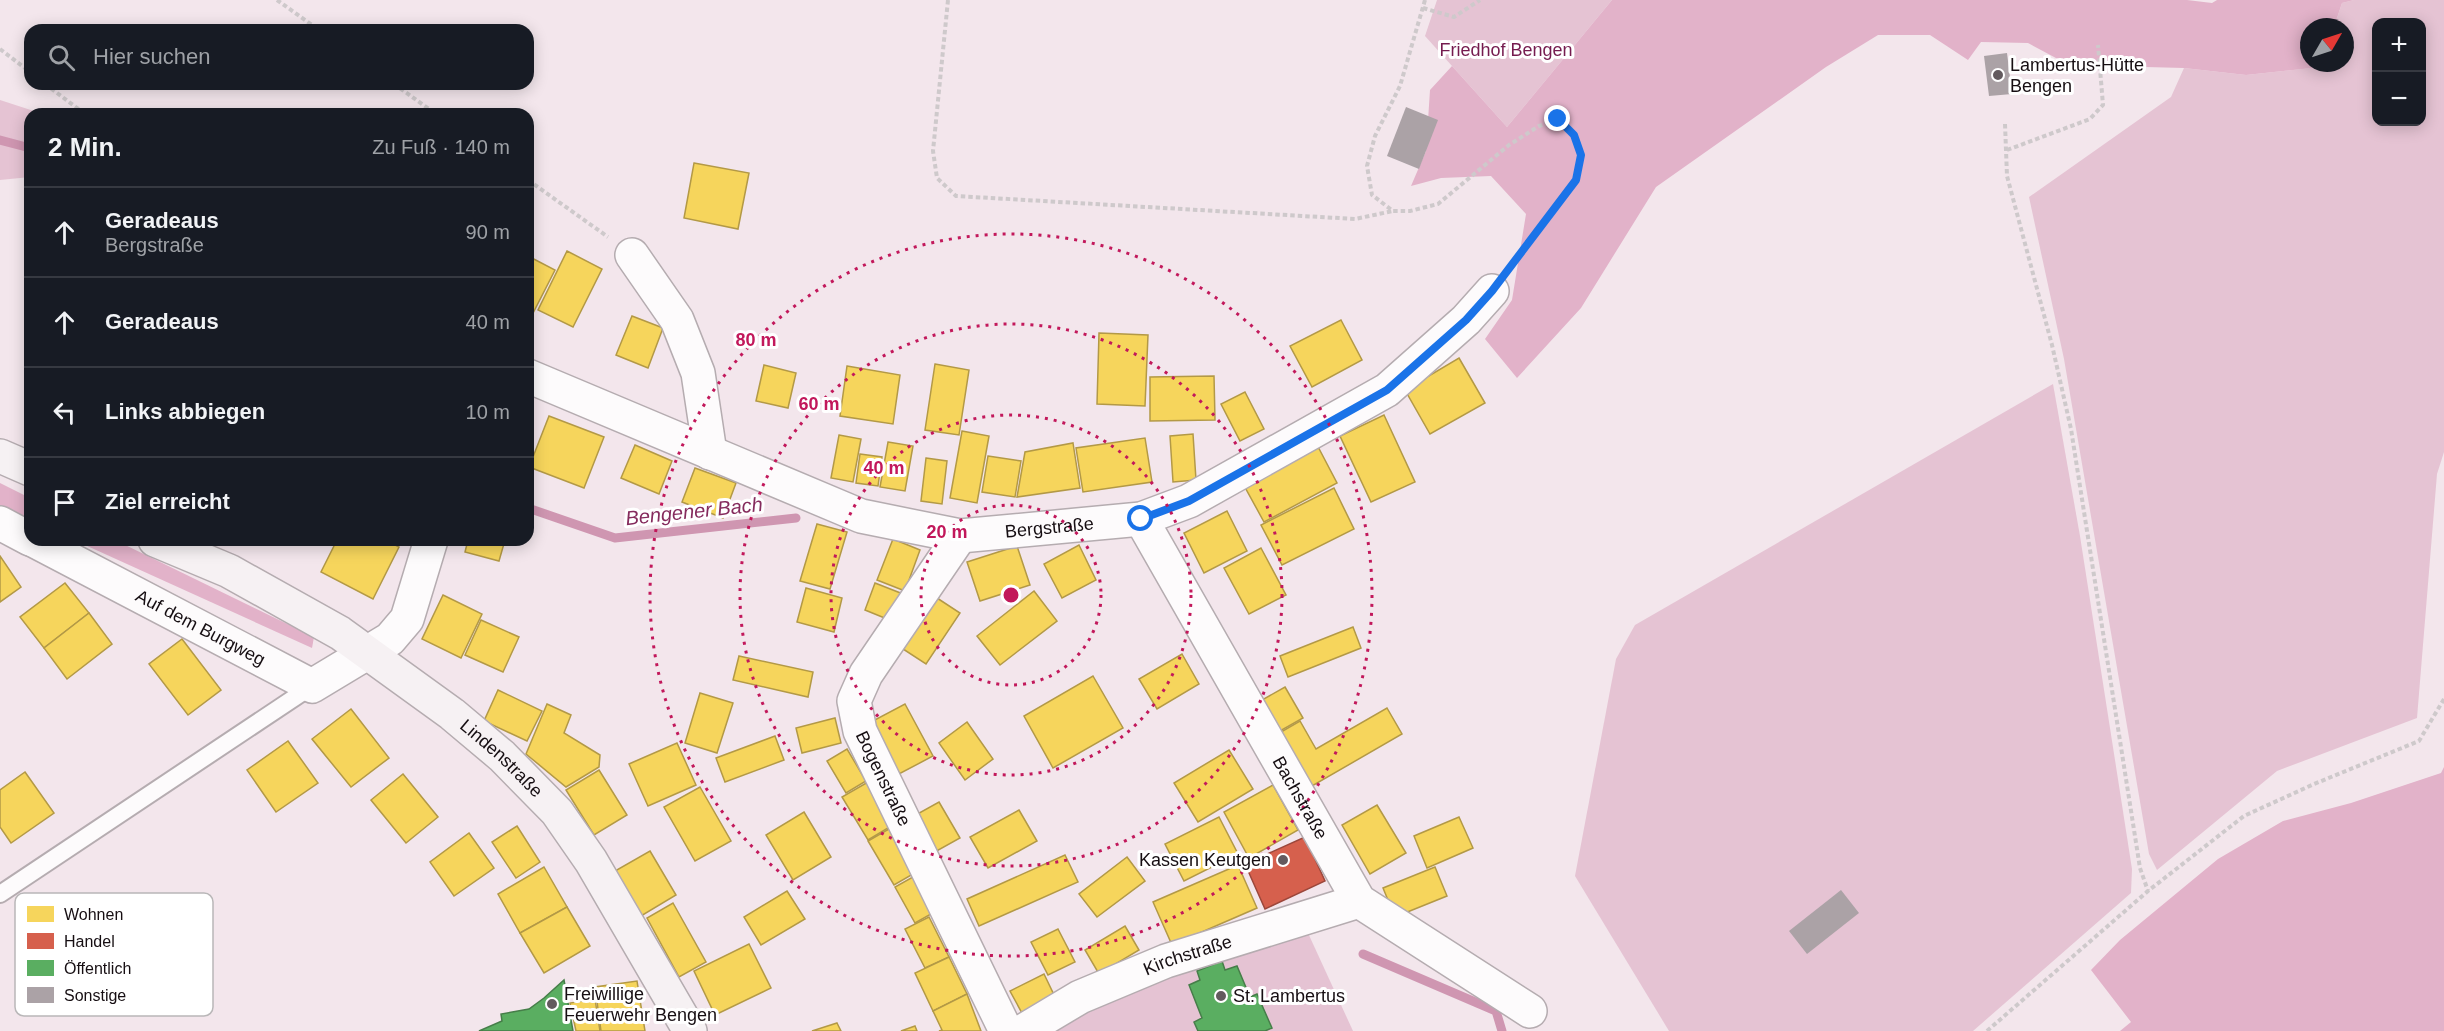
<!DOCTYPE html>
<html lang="de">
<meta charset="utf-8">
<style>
body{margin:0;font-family:Helvetica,sans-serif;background:#242831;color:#f1f3f6}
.controls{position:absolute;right:18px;top:18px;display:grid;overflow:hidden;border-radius:12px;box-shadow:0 3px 15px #0003}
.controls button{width:54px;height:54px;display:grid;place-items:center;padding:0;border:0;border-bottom:2px solid #363941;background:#171b24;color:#f1f3f6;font:30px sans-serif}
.compass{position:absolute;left:2300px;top:18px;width:54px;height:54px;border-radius:50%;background:#171b24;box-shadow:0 3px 15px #0003;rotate:51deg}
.stop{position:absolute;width:18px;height:18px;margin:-14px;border:4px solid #1a73e8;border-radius:50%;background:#fff}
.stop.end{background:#1a73e8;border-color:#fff;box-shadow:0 2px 6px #0008}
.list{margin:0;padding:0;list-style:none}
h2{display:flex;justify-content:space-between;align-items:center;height:78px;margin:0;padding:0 24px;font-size:26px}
h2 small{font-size:20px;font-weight:400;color:#9ea1a6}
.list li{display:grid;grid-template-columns:39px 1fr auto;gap:18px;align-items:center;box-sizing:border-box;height:90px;padding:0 24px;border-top:2px solid #363941}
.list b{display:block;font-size:22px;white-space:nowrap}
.list p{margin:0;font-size:20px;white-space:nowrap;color:#9ea1a6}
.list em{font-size:20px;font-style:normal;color:#9ea1a6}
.icon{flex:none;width:33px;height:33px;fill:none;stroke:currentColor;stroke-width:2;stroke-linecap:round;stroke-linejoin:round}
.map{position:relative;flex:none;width:2444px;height:1031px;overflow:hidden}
.search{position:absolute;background:#171b24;box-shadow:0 3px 15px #0003;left:24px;top:24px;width:510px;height:66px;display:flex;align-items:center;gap:15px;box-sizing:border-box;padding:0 21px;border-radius:18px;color:#9ea1a6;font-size:22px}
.panel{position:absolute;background:#171b24;box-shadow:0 3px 15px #0003;left:24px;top:108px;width:510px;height:438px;border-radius:18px}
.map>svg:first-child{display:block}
</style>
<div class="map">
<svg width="2444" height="1031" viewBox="0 0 2444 1031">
<rect width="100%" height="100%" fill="#f3e6ec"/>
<g fill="#e5c3d3" fill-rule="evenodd">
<polygon points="1437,0 1612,0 1507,127 1425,36"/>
<path d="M2354,0h90v452l-7,22 -20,244 -140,53 -120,99 -8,-16 -85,-495 -35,-162 142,-100 13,-29 62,7 74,-8 2,-4h23v-36h-11l8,-24zM2376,22h46v100h-46z"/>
<polygon points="0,100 43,114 30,114 30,177 0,180"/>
<polygon points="2053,384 2080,536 2132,869 2131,893 1973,1031 1669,1031 1575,876 1616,659 1635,625"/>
<polygon points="1308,933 1353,1031 1055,1031 1100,1002 1154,978"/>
</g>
<g fill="#e2b2c9">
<polygon points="1612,0 2187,0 2212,3 2217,0 2354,0 2342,3 2334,27 2309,27 2309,63 2322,63 2321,67 2246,75 2184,68 2069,65 2028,43 1981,42 1968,60 1930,35 1878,35 1826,67 1656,187 1581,308 1517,378 1485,339 1512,300 1526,214 1491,176 1441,178 1411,186 1426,151 1430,90 1452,66 1507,127"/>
<polygon points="0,483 30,498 30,520 0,506"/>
<polygon points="74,540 115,540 314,637 312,648"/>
<polygon points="2444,767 2444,1031 2120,1031 2131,1022 2091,970 2120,940 2218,859 2283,821 2351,803 2441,773"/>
</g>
<g fill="#f6d55c" stroke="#b39946" stroke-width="1.5">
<polygon points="694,163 749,173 738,229 684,218"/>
<polygon points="567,251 602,269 573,327 538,310"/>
<polygon points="528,256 555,270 530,319 528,318"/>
<polygon points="632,316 663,328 648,368 616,355"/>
<polygon points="1341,320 1362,360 1312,387 1290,346"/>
<polygon points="1099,333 1148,335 1145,406 1097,404"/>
<polygon points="1459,358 1485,403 1430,434 1405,390"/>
<polygon points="935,364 969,370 959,435 925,430"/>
<polygon points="764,365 796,373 788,408 756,401"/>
<polygon points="847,366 900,375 893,424 840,416"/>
<polygon points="1214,376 1215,420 1150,421 1150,377"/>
<polygon points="1245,392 1264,429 1240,441 1221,404"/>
<polygon points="1384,415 1415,482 1371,502 1340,436"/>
<polygon points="549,416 604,437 584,488 529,467"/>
<polygon points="962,431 989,436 977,503 950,498"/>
<polygon points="1193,434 1196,480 1173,482 1170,436"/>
<polygon points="839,435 861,439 853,482 831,478"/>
<polygon points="1145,438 1152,482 1083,492 1076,448"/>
<polygon points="1315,441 1337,483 1264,522 1241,480"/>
<polygon points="888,442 913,446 905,491 880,487"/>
<polygon points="1073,443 1080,488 1017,497 1025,452"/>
<polygon points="635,445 672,461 659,494 621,478"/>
<polygon points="860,454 882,457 878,486 856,483"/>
<polygon points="988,456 1021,461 1015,497 982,492"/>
<polygon points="926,458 947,461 942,504 921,501"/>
<polygon points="695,468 736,483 723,518 682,502"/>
<polygon points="1334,488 1354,529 1282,565 1261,525"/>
<polygon points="1227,511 1247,551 1204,573 1184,533"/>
<polygon points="817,524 847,532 830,589 800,581"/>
<polygon points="893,539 920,550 905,591 877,580"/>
<polygon points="337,540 386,540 399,547 373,599 321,572"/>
<polygon points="468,540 505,540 499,561 465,552"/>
<polygon points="1079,545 1096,580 1062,598 1044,564"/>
<polygon points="1017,546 1030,585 980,601 967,562"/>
<polygon points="1261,548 1286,595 1249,614 1224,568"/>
<polygon points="0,556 21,587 0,602"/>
<polygon points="65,583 89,613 44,648 20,617"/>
<polygon points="875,583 903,594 892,621 865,610"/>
<polygon points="806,588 842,598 834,632 797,622"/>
<polygon points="1034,591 1057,621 1000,665 977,636"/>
<polygon points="443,595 482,614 461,658 422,639"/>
<polygon points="937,598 960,613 926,664 903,649"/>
<polygon points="89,613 112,644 67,679 44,648"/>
<polygon points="481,620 519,637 503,672 465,655"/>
<polygon points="1353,627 1361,648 1288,677 1280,656"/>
<polygon points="182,639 221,690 188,715 149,664"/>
<polygon points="1182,654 1199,684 1157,709 1139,679"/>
<polygon points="739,656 813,672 808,697 733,680"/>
<polygon points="1093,676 1123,728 1053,768 1024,716"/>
<polygon points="1285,687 1303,718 1273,735 1255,704"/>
<polygon points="498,690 542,711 527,741 484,721"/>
<polygon points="700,693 733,703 717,753 685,743"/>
<polygon points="547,704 571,715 564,733 600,755 599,767 566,787 526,754"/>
<polygon points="905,704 933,756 897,775 869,723"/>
<polygon points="1387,708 1402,734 1305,790 1274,736 1300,721 1316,749"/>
<polygon points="351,709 389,758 351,787 312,739"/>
<polygon points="835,718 841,743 802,753 796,728"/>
<polygon points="967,722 993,759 965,780 939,743"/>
<polygon points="775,736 784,760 725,782 716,758"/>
<polygon points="288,741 318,783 276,812 247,770"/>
<polygon points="677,743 696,785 648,806 629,764"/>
<polygon points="847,749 866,781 846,793 827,761"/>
<polygon points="1229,750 1253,789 1198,822 1174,783"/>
<polygon points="599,770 627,815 594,835 566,790"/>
<polygon points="25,772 54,813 11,843 0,827 0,790"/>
<polygon points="403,774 438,817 406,843 371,800"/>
<polygon points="868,782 893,825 868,840 842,797"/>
<polygon points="1273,785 1298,830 1249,858 1224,812"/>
<polygon points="700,787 731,841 695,861 664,807"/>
<polygon points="939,802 960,838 933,853 912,817"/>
<polygon points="1377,805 1406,853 1370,874 1342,825"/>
<polygon points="1019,810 1037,841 988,868 970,837"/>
<polygon points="804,812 831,857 793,880 766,835"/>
<polygon points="1219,817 1238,854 1184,881 1165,844"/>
<polygon points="1459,817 1473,848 1427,868 1414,836"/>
<polygon points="517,826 540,862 516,878 492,842"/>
<polygon points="894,826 920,870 894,885 868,841"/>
<polygon points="469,833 494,868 454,896 430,862"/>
<polygon points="650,851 676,895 641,916 615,871"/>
<polygon points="1065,855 1078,882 979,926 967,899"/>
<polygon points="1127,857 1145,881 1097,917 1079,894"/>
<polygon points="1238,865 1257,908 1172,945 1153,902"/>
<polygon points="544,867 567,907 520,933 498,894"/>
<polygon points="1435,867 1447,896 1395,917 1383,888"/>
<polygon points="920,873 940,909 915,923 895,887"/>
<polygon points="787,891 805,919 761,945 744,917"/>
<polygon points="673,903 706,962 679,977 647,918"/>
<polygon points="567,907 590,946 544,973 520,933"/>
<polygon points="929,917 949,957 925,968 905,929"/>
<polygon points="1125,926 1139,950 1099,974 1085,950"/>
<polygon points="1058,929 1075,962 1048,975 1031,942"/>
<polygon points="749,944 771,988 715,1015 694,971"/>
<polygon points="949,957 967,994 933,1011 915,973"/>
<polygon points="1044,974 1056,999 1023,1015 1010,991"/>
<polygon points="637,981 645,1031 601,1031 595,987"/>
<polygon points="967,994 981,1031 939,1031 942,1030 933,1011"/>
<polygon points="595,999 600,1031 576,1031 570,1003"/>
<polygon points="837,1023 841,1031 812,1031"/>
<polygon points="915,1026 917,1031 901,1031"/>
</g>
<polygon fill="#d6604d" stroke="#9c473b" stroke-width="1.5" points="1305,837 1325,881 1265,909 1245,864"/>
<g fill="#5aae61" stroke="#467e49" stroke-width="1.5">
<polygon points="1222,961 1225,970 1237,966 1250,997 1257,994 1272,1028 1265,1031 1198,1031 1194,1022 1202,1018 1189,985 1200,980 1197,971"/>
<polygon points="564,980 573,1031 479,1031 502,1021 501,1014 529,1009 544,998"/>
</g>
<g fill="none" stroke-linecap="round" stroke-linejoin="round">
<g stroke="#cf96b1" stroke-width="9">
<polyline points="0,140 30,148"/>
<polyline points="528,508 615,538 796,518"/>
<polyline points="1363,954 1496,1011 1502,1031"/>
</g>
</g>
<g fill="#aba2a6">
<polygon points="2007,53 2012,94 1989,96 1984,56"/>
<polygon points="1406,107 1438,120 1419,169 1387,156"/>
<polygon points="1841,890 1859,913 1807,954 1789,931"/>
</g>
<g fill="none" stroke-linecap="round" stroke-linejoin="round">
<g stroke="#b5acb0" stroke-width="20">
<polyline id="lane" points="0,894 312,686"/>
</g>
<g stroke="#b5acb0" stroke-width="36">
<g id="street">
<polyline points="632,255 677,320 698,373 710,453"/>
<path id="s1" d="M528,376l333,140 99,20 181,-17 48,-18 198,-111 79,-70 26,-29"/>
<path id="s2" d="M1141,519l218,382 171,110"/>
<polyline points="0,523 30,539"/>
<path id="s3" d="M960,536l-94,138 -12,27 6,30 146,300"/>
<path id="s4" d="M33,540l279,146 78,-47 17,-20 24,-79"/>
<path id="s5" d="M1023,1031l57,-34 86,-36 193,-60"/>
</g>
</g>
<g stroke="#b5acb0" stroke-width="36">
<g id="secondary">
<polyline points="0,456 30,469"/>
<path id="s6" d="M155,540l74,31 111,62 112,81 50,42 55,56 34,49 99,170"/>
</g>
</g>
<g stroke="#cec9cb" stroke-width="4" stroke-dasharray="4.5 3" stroke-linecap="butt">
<polyline points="277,0 319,30"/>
<polyline points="948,0 933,151 937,178 956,196 1355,219 1393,211"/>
<polyline points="1425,0 1400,86 1375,136 1367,166 1372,195 1393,211 1410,211 1438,204 1509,145 1539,126 1558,119 1574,135 1581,155 1576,180 1510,268"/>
<polyline points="1423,8 1454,17 1480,0"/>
<polyline points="0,49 30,72"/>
<polyline points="45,84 85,114"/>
<polyline points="394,84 436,114"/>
<polyline points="2005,124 2007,176 2052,345 2071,429 2140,868 2148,891"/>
<polyline points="2007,150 2090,119 2103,105 2098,45"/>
<polyline points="528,180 608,237"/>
<polyline points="1987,1031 2148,891 2244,816 2314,784 2419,741 2444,699"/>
</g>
<use href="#lane" stroke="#fdfbfc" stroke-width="16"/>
<use href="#street" stroke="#fdfbfc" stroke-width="33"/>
<use href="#secondary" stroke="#f6f1f3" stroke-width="33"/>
</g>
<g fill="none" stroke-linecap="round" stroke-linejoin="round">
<polyline stroke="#1a73e8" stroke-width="8" points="1141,519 1189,501 1387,390 1466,320 1492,291 1576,180 1581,155 1574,135 1558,119"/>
</g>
<g fill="none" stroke="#c2185b" stroke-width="3" stroke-dasharray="3 6">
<circle cx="1011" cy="595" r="90"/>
<circle cx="1011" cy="595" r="180"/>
<circle cx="1011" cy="595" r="271"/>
<circle cx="1011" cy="595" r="361"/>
</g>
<g fill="#635a5e" stroke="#fff" stroke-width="2">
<circle cx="1998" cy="75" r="6"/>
<circle cx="1283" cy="860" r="6"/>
<circle cx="1221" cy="996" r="6"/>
<circle cx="552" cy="1004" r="6"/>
</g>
<g text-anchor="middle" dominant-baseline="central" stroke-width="6" stroke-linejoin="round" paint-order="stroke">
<g font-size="18" fill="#751b4f" stroke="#fff">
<text x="1506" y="50">Friedhof Bengen</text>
</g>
<g font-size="18" fill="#160e12" stroke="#fff" text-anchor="start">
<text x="2010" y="65">Lambertus-Hütte<tspan x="2010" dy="21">Bengen</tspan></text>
<text x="1271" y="860" text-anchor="end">Kassen Keutgen</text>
<text x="564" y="994">Freiwillige<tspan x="564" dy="21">Feuerwehr Bengen</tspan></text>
<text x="1233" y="996">St. Lambertus</text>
</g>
<g font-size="18" fill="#160e12" stroke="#fff">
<text stroke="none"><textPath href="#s1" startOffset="552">Bergstraße</textPath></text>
<text stroke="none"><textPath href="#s4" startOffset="189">Auf dem Burgweg</textPath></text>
<text stroke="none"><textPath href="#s6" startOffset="412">Lindenstraße</textPath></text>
<text stroke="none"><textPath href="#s3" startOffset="280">Bogenstraße</textPath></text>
<text stroke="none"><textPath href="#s2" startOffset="321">Bachstraße</textPath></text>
<text stroke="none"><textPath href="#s5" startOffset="182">Kirchstraße</textPath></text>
</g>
<g font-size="20" font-style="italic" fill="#852b5d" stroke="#fff">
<text transform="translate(694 511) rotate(-6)">Bengener Bach</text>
</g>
</g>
<rect x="15" y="893" width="198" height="123" rx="9" fill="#fff" stroke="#b9b7b8" stroke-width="1.5"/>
<rect x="27" y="906" width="27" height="16" fill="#f6d55c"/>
<rect x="27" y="933" width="27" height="16" fill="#d6604d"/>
<rect x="27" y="960" width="27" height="16" fill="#5aae61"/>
<rect x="27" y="987" width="27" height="16" fill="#aba2a6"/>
<g font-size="16" fill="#160e12">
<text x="64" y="920">Wohnen</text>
<text x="64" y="947">Handel</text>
<text x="64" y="974">Öffentlich</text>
<text x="64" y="1001">Sonstige</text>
</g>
<circle cx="1011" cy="595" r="9" fill="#c2185b" stroke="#fff" stroke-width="3"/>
<g font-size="18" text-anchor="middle" font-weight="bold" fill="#c2185b" stroke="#fff" stroke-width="6" stroke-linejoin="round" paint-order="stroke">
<text x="756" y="346">80 m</text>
<text x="819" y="410">60 m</text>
<text x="884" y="474">40 m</text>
<text x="947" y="538">20 m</text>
</g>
</svg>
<div class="controls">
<button>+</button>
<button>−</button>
</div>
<svg class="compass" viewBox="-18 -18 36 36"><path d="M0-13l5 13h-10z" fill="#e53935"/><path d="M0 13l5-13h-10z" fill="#9ea1a6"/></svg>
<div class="stop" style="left:1141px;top:519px"></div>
<div class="stop end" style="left:1558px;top:119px"></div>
<div class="search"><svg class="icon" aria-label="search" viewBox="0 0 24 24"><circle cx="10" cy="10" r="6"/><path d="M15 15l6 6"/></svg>Hier suchen</div>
<section class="panel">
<h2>2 Min.<small>Zu Fuß · 140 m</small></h2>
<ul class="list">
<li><svg class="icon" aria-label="ahead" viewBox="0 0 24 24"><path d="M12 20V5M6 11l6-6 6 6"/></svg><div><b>Geradeaus</b><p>Bergstraße</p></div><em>90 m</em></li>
<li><svg class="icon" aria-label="ahead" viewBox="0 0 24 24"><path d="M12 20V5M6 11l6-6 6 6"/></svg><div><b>Geradeaus</b></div><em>40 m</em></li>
<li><svg class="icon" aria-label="left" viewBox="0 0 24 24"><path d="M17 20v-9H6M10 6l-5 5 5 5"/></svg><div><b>Links abbiegen</b></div><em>10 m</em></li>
<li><svg class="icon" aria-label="arrive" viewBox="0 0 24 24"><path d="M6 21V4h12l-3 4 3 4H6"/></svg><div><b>Ziel erreicht</b></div></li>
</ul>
</section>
</div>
